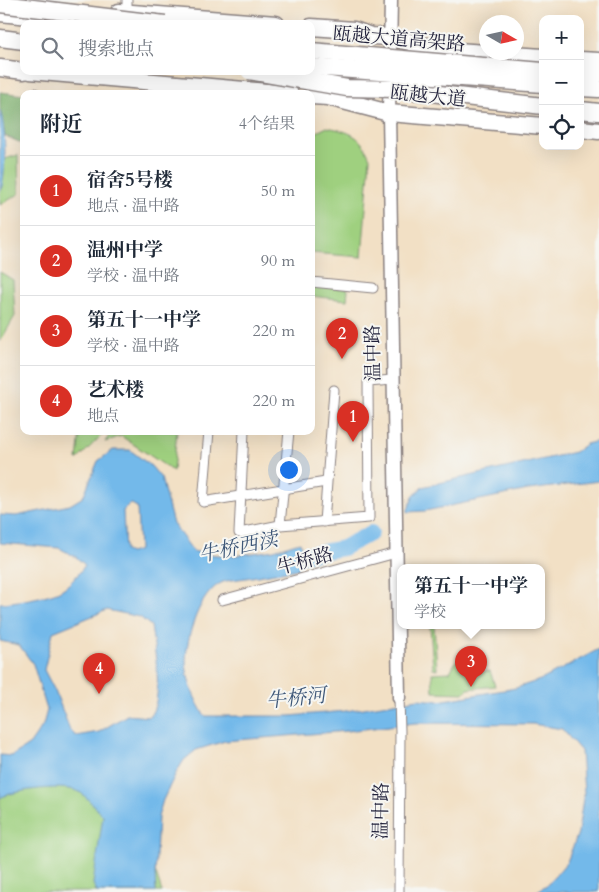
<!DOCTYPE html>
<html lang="zh">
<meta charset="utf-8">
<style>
body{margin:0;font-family:Cardo,"Noto Serif SC",serif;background:#f6f6f7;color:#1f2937}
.controls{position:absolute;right:15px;top:15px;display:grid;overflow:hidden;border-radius:10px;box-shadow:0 5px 20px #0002}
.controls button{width:45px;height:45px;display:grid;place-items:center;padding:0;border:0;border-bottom:1px solid #e0e1e3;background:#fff;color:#1f2937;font:25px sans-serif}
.compass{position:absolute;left:479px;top:15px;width:45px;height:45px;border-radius:50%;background:#fff;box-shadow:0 5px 20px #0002;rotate:99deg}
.you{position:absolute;left:288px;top:469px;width:18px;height:18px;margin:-12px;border:4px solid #fff;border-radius:50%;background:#1a73e8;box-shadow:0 0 0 8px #1a73e833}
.badge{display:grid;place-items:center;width:32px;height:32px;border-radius:50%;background:#d93025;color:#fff;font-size:16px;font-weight:700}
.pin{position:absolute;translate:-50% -41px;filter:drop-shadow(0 1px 2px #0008)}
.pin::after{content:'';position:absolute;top:26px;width:18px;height:15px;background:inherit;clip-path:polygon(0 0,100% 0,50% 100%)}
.popup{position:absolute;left:397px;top:564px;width:148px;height:65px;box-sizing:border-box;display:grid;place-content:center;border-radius:10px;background:#fff;filter:drop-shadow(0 1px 4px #0005);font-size:16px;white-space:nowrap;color:#747a83}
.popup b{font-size:19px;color:#1f2937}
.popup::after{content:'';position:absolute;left:50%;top:100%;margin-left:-10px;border:10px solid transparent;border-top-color:#fff}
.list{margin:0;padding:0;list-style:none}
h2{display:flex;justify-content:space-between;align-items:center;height:65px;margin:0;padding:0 20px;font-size:21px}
h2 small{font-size:16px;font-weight:400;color:#747a83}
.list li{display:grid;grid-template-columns:32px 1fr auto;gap:15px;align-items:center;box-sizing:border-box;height:70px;padding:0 20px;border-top:1px solid #e0e1e3}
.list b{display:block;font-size:19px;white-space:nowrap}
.list p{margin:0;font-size:16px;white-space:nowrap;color:#747a83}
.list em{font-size:16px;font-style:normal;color:#747a83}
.icon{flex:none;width:28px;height:28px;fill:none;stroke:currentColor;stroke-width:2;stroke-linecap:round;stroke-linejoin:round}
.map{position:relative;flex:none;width:599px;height:892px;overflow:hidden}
.search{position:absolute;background:#fff;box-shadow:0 5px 20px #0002;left:20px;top:20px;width:295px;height:55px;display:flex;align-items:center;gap:12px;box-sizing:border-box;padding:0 18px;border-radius:10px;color:#747a83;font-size:19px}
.panel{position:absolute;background:#fff;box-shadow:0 5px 20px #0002;left:20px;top:90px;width:295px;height:345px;border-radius:10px}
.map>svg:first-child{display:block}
</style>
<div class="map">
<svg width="599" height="892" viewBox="0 0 599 892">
<rect width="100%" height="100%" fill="#f6f6f2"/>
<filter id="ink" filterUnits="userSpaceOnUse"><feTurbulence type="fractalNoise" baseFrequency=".02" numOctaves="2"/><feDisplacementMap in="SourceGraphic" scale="10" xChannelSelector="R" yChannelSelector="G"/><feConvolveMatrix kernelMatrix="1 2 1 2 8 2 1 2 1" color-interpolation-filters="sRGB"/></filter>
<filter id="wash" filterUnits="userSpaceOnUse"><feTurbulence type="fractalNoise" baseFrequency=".0096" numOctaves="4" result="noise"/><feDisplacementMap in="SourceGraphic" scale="20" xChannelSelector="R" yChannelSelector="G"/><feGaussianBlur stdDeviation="1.12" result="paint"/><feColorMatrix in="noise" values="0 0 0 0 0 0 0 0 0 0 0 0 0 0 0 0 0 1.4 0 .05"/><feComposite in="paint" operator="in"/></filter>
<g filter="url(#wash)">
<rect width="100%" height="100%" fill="#f2e0c5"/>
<g fill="#9fd07f" stroke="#60795d">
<path d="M327,127c23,5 34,8 43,31l-8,99 -51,-4v-118z"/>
<polygon points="18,155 19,194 0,205 0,192 5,159"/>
<polygon points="0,272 13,280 15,316 0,342"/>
<polygon points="311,286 348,289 347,300 311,296"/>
<polygon points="80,431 106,431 77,460"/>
<polygon points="112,431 177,431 173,471 121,436 105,442"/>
<polygon points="430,626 434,626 437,669 433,668"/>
<polygon points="462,659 472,663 477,672 490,671 495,686 468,689 464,693 433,692 432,673 450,672 456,661"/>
<polygon points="117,754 162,892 0,892 0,765"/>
</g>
<polygon fill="#7fb26e" stroke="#506a54" points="0,92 24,95 24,144 5,136 0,111"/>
<g fill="#73b9ea" stroke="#4a6e92" fill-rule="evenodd">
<path d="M0,110c6,15 7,67 0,82z"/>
<polygon points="599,441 599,481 528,490 425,511 407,512 413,497 422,487 575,452 586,444"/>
<path d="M113,450h17l21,16 10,12 12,46 20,27 13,3 26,2 42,-6 26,-8 5,14 -7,13c-17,3 -35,6 -52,9 -7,1 -17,2 -23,4 -24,10 -37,56 -37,80 1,19 9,39 19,54h85l56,-5 72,-12 21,2 77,-13 27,-9 56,-30v243h-63l12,-8 19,-22 11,-29 6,-41 -3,-41 -19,-22 -29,-5 -118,-1 -68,8 -122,10 -29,9 -12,10 -8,13 -13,27 -5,17 -3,58 1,17h-59l-4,-8 10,-68c-7,-7 -14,-17 -22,-23 -12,-10 -68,-3 -81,5v-43l12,1 18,-12 13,-19 4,-15 -14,-46 -14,-19 -19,-4v-38c11,0 50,-7 59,-12 10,-5 20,-17 26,-26l-9,-8 -17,-9 -59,-5v-28l16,1 54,-11 13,-8 15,-36zM130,503l7,4 2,43 -9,3 -5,-2 -2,-40zM107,610l33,7 11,9c3,22 14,74 -2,91l-22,-2 -28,17 -23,4 -6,-6 -15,-39 -11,-21 9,-38z"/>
</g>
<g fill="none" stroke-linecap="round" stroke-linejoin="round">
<polyline stroke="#73b9ea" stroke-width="16" points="283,559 343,548 371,533"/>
</g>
</g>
<g filter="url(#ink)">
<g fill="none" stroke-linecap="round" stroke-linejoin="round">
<g stroke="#8a8180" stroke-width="11">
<g id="street">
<polyline points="127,12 127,0"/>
<polyline points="35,93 35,94"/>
<polyline points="311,282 373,288"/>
<polyline points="209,431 203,502 326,482"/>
<polyline points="244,431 239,533 280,525"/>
<polyline points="289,431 280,525 369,518 368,382 393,380"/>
<polyline points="324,522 334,390"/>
<polyline points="222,600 396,553"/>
<polyline points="399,892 400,731 399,698"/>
</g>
</g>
<g stroke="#8a8180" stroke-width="15">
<polyline id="secondary" points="391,0 389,113 399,698"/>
</g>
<g stroke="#8a8180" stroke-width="19">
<g id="highway">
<polyline points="119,12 276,24"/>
<polyline points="0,13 49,18 65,17"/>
<polyline points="311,27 354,30 371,36 390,37 442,50 543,57"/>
<polyline points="0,38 24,41"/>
<polyline points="580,60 599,61"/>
<polyline points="0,68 24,71"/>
<polyline points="30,71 290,94"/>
<polyline points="580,73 599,74"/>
<polyline points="580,88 599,89"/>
<polyline points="311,96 328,97 389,113 543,126"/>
<polyline points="580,110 599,112"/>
<polyline points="580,129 599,131"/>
</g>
</g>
<use href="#street" stroke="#fff" stroke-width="9"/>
<use href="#secondary" stroke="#fff" stroke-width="12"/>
<use href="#highway" stroke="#fff" stroke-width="16"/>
<g stroke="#8a8180" stroke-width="19" stroke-linecap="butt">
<g id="highway-bridge">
<polyline points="0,4 165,24"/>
<polyline points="311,51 543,71"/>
<polyline points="311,67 543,84"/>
<polyline points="249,71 347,88 396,89 543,106"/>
</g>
</g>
<use href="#highway-bridge" stroke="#fff" stroke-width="16"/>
</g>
</g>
<g text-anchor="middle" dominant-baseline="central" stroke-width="4" stroke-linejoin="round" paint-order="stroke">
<g font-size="19" fill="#22223b" stroke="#f6f6f2">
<text transform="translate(399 39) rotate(5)">瓯越大道高架路</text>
<text transform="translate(428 96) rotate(6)">瓯越大道</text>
<text transform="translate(373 353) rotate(-91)">温中路</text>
<text transform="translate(305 561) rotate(-15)">牛桥路</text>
<text transform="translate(381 811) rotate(-89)">温中路</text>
</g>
<g font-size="20" font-style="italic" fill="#3e5778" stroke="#f6f6f2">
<text transform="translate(238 547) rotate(-12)">牛桥西渎</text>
<text transform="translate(296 698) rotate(-6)">牛桥河</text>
</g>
</g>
</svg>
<div class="controls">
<button>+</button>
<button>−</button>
<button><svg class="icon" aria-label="locate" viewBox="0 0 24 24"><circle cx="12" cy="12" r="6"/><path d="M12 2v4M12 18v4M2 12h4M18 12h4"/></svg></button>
</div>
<svg class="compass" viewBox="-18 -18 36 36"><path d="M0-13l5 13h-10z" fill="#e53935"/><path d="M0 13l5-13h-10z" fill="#747a83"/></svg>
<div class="you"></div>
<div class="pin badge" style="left:353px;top:442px">1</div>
<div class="pin badge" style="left:342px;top:359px">2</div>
<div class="pin badge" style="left:471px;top:687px">3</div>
<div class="popup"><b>第五十一中学</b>学校</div>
<div class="pin badge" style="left:99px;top:694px">4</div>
<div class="search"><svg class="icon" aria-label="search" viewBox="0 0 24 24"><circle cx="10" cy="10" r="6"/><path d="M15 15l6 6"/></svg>搜索地点</div>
<section class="panel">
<h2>附近<small>4个结果</small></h2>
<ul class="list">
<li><span class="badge">1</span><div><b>宿舍5号楼</b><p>地点 · 温中路</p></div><em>50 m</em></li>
<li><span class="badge">2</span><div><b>温州中学</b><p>学校 · 温中路</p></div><em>90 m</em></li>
<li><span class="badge">3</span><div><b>第五十一中学</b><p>学校 · 温中路</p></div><em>220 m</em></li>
<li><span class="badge">4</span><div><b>艺术楼</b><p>地点</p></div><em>220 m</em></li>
</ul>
</section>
</div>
